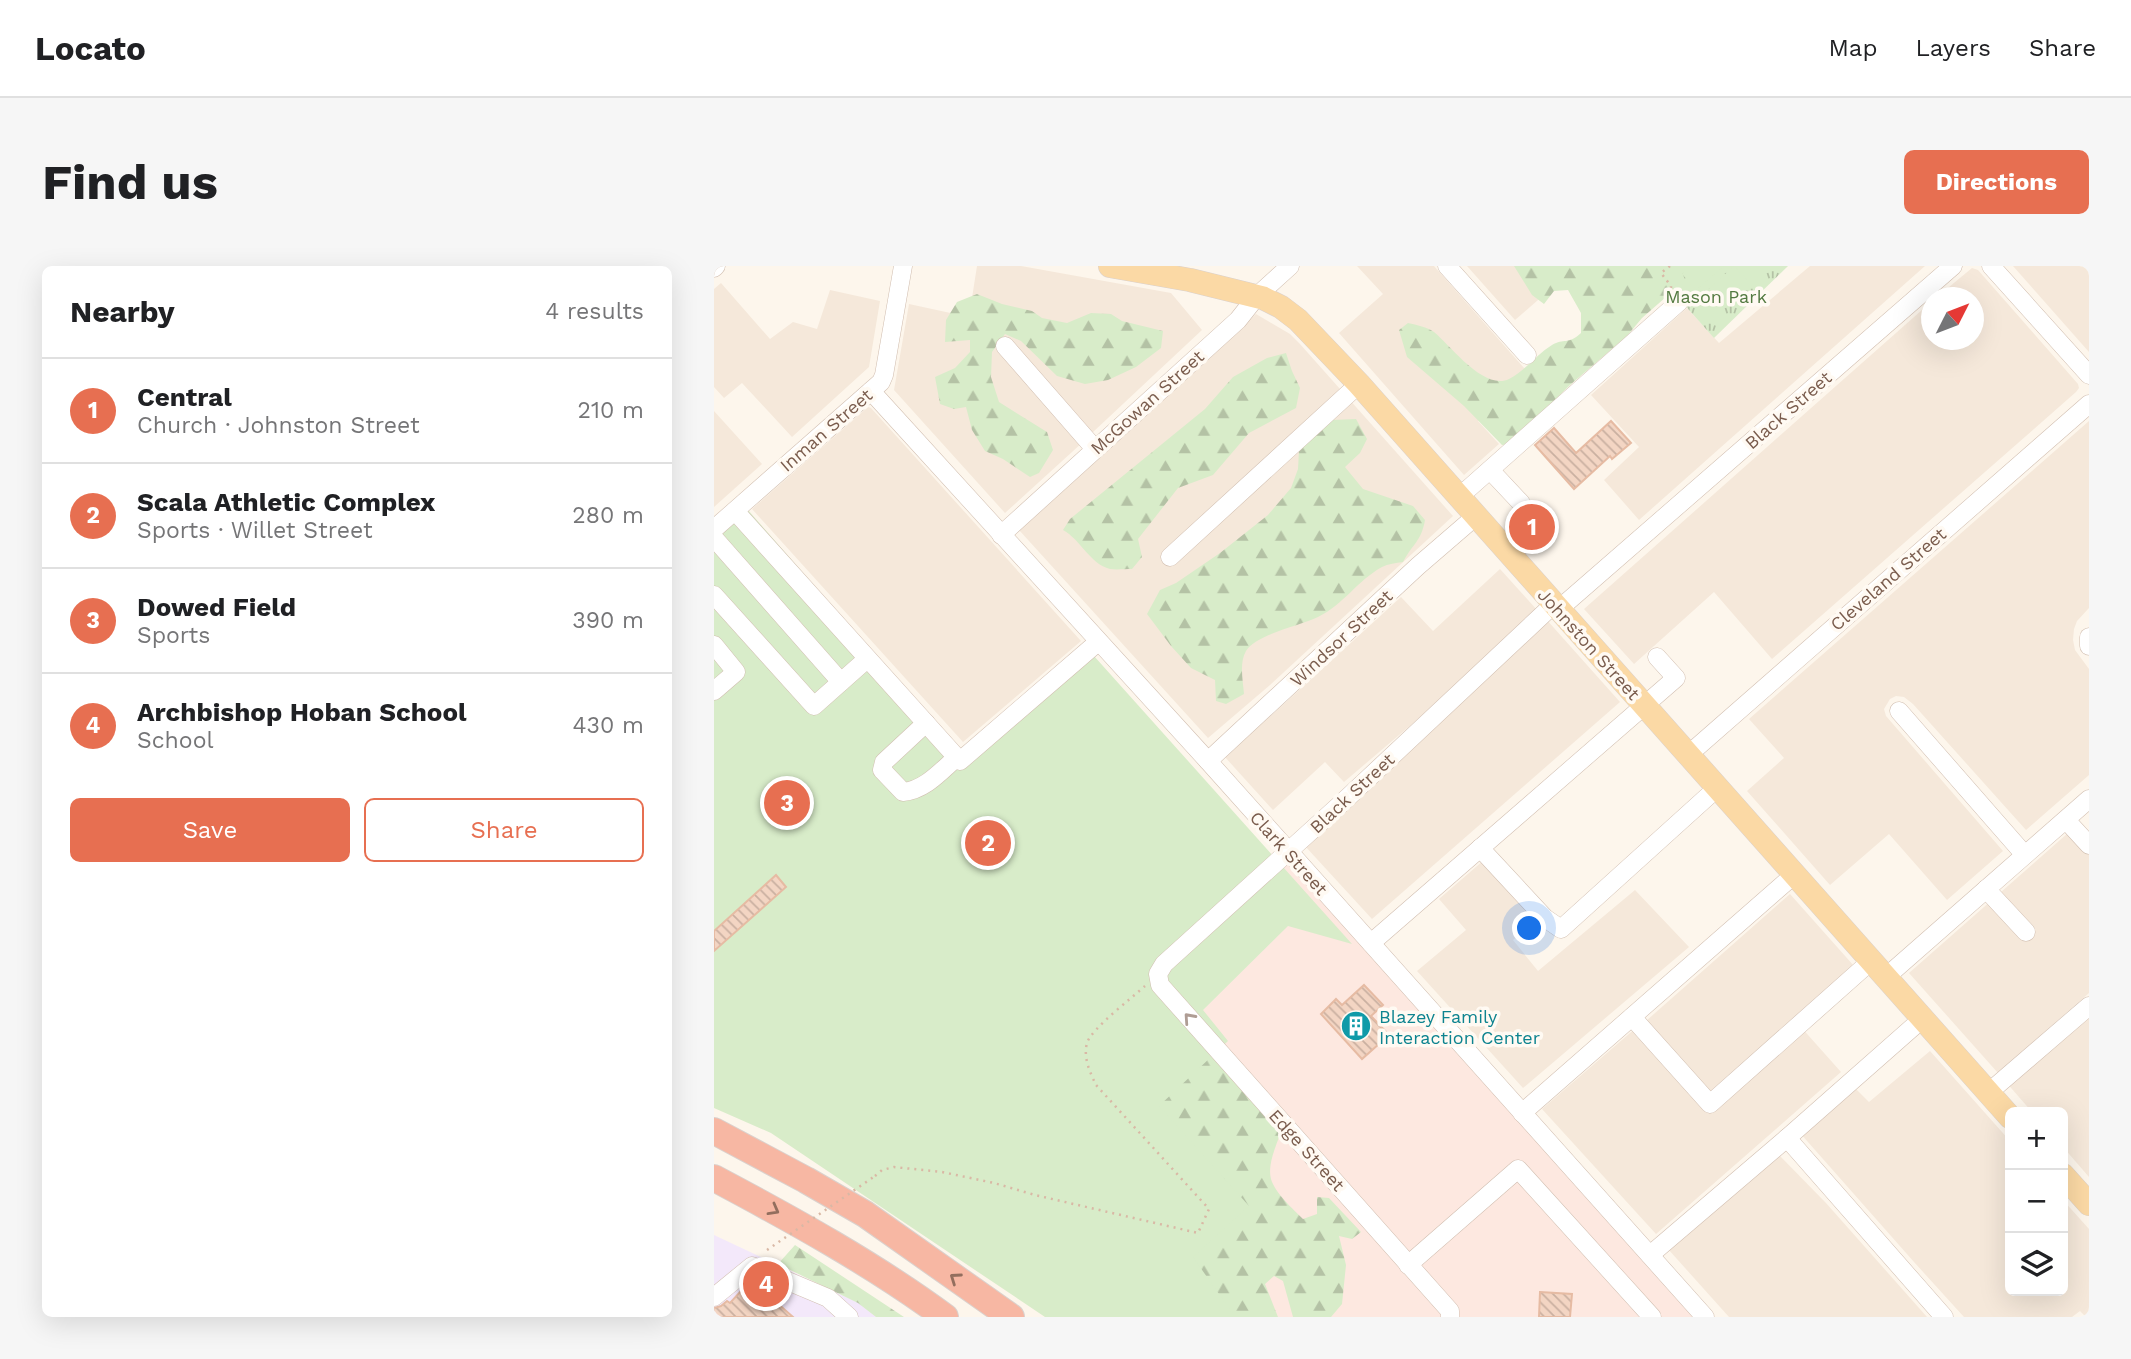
<!DOCTYPE html>
<meta charset="utf-8">
<style>
body{margin:0;font-family:"Work Sans",sans-serif;background:#f6f6f6;color:#202124}
.controls{position:absolute;right:21px;bottom:21px;display:grid;overflow:hidden;border-radius:10px;box-shadow:0 7px 28px #0002}
.controls button{width:63px;height:63px;display:grid;place-items:center;padding:0;border:0;border-bottom:2px solid #e0e0e0;background:#fff;color:#202124;font:35px sans-serif}
.compass{position:absolute;left:1207px;top:21px;width:63px;height:63px;border-radius:50%;background:#fff;box-shadow:0 7px 28px #0002;rotate:48deg}
.you{position:absolute;left:816px;top:663px;width:24px;height:24px;margin:-18px;border:5px solid #fff;border-radius:50%;background:#1a73e8;box-shadow:0 0 0 10px #1a73e833}
.badge{display:grid;place-items:center;width:46px;height:46px;border-radius:50%;background:#e76f51;color:#fff;font-size:23px;font-weight:700}
.pin{position:absolute;translate:-50% -50%;border:4px solid #fff;box-shadow:0 2px 7px #0006}
.list{margin:0;padding:0;list-style:none}
h2{display:flex;justify-content:space-between;align-items:center;height:91px;margin:0;padding:0 28px;font-size:30px}
h2 small{font-size:23px;font-weight:400;color:#757577}
.list li{display:grid;grid-template-columns:46px 1fr auto;gap:21px;align-items:center;box-sizing:border-box;height:105px;padding:0 28px;border-top:2px solid #e0e0e0}
.list b{display:block;font-size:26px;white-space:nowrap}
.list p{margin:0;font-size:23px;white-space:nowrap;color:#757577}
.list em{font-size:23px;font-style:normal;color:#757577}
.actions{display:flex;gap:14px;padding:21px 28px}
.actions a{flex:1;padding:16px 0;border:2px solid #e76f51;border-radius:10px;text-align:center;font-size:24px;color:#e76f51}
.actions .main{background:#e76f51;color:#fff}
.icon{flex:none;width:38px;height:38px;fill:none;stroke:currentColor;stroke-width:2;stroke-linecap:round;stroke-linejoin:round}
.map{position:relative;flex:none;width:1375px;height:1051px;overflow:hidden;border-radius:10px}
header{display:flex;align-items:center;gap:42px;box-sizing:border-box;height:98px;padding:0 35px;background:#fff;border-bottom:2px solid #e0e0e0}
header strong{font-size:33px}
nav{display:flex;gap:38px;margin-inline-start:auto;font-size:24px}
.intro{display:flex;align-items:center;justify-content:space-between;box-sizing:border-box;height:168px;padding:0 42px}
h1{margin:0;font-size:49px}
.button{padding:18px 32px;border-radius:10px;background:#e76f51;color:#fff;font-size:24px;font-weight:700}
main{display:flex;gap:42px;padding:0 42px}
aside{flex:1;background:#fff;border-radius:10px;box-shadow:0 7px 28px #0002}
.map>svg:first-child{display:block}
</style>
<header>
<strong>Locato</strong>
<nav><a>Map</a><a>Layers</a><a>Share</a></nav>
</header>
<div class="intro"><h1>Find us</h1><a class="button">Directions</a></div>
<main>
<aside>
<h2>Nearby<small>4 results</small></h2>
<ul class="list">
<li><span class="badge">1</span><div><b>Central</b><p>Church · Johnston Street</p></div><em>210 m</em></li>
<li><span class="badge">2</span><div><b>Scala Athletic Complex</b><p>Sports · Willet Street</p></div><em>280 m</em></li>
<li><span class="badge">3</span><div><b>Dowed Field</b><p>Sports</p></div><em>390 m</em></li>
<li><span class="badge">4</span><div><b>Archbishop Hoban School</b><p>School</p></div><em>430 m</em></li>
</ul>
<div class="actions"><a class="main">Save</a><a>Share</a></div>
</aside>
<div class="map">
<svg width="1375" height="1051" viewBox="0 0 1375 1051">
<defs>
<pattern id="forest-firs" width="22" height="20" patternUnits="userSpaceOnUse" patternTransform="scale(1.75)"><rect width="22" height="20" fill="#d8ecc9"/><path d="M5 1l3.5 6h-7zM16 11l3.5 6h-7z" fill="#b4c2a5"/></pattern>
<pattern id="park-tufts" width="24" height="20" patternUnits="userSpaceOnUse" patternTransform="scale(1.75)"><rect width="24" height="20" fill="#d8ecc9"/><path d="M3 7l-1-3M5 7V3M7 7l1-3M15 17l-1-3M17 17v-4M19 17l1-3" fill="none" stroke="#b4c2a5"/></pattern>
<pattern id="building-back-hatch" width="6" height="6" patternUnits="userSpaceOnUse" patternTransform="scale(1.75)"><rect width="6" height="6" fill="#f3d5c3"/><path d="M-1 5l2 2M0 0l6 6M5-1l2 2" fill="none" stroke="#cab0a1"/></pattern>
</defs>
<rect width="100%" height="100%" fill="#fdf6ec"/>
<g fill="#f5e8da">
<polygon points="263,0 307,0 457,27 488,64 378,167 293,72 281,81 369,176 291,247 180,124 195,38 255,51"/>
<polygon points="643,0 720,0 818,111 764,155 785,178 750,209 625,67 669,28"/>
<polygon points="753,0 863,0 801,54"/>
<polygon points="1096,0 1211,0 925,254 890,214 925,181 877,129 973,42 1005,77"/>
<polygon points="1299,0 1375,0 1375,86"/>
<polygon points="1258,2 1264,4 1364,118 1365,122 1362,126 1058,393 1000,326 920,398 870,343 1217,36 1218,74 1260,74 1260,32 1223,31"/>
<polygon points="7,17 56,73 79,56 103,63 116,24 166,35 155,101 78,171 28,117 10,132 0,121 0,23"/>
<polygon points="542,48 576,68 586,78 739,250 556,419 494,472 305,264"/>
<polygon points="154,141 157,142 367,375 249,476 38,243"/>
<polygon points="0,145 48,198 0,241"/>
<polygon points="1375,155 1375,342 1363,355 1360,363 1359,374 1361,384 1375,403 1375,509 1312,564 1199,438 1190,431 1182,430 1176,433 1170,443 1172,450 1289,585 1233,634 1175,568 1116,619 1033,525 1070,492 1035,453"/>
<polygon points="786,303 823,344 698,458 630,516 611,496 559,544 510,490 559,448 687,331 719,365"/>
<polygon points="832,353 906,436 658,653 591,580"/>
<polygon points="1354,567 1375,589 1375,727 1284,807 1195,707"/>
<polygon points="770,594 823,653 799,674 824,705 921,624 975,681 809,822 703,705 752,664 725,633"/>
<polygon points="1076,628 1140,700 1078,753 1069,766 999,830 932,755"/>
<polygon points="1375,744 1375,911 1349,881 1349,846 1318,846 1291,815"/>
<polygon points="1086,760 1127,806 942,968 828,843 923,761 996,844"/>
<polygon points="1216,785 1296,875 1296,1025 1349,1025 1349,934 1375,963 1375,1051 1372,1051 1366,1045 1358,1051 1250,1051 1200,996 1086,867 1141,822 1155,836"/>
<polygon points="1066,890 1112,937 1213,1051 1015,1051 954,983"/>
</g>
<polygon fill="#fde8e0" points="574,586 991,1051 521,1051 450,698"/>
<polygon fill="#f3e8fa" points="0,969 145,1037 162,1051 0,1051"/>
<g fill="url(#forest-firs)">
<path d="M800,0h161l-1,10 -8,21 -24,21 -15,18 -57,49 -60,59 -8,1 -38,-39 -57,-49 -8,-27 9,-7c9,2 19,4 26,9 17,14 50,59 75,47 16,-8 28,-25 43,-34 12,-7 16,0 29,-12v-20l-13,-23 -14,1 -10,13 -12,-9z"/>
<polygon points="263,28 288,38 318,45 328,52 353,57 377,47 397,48 408,55 449,65 447,82 422,101 394,114 371,118 343,110 307,75 291,68 278,86 277,111 285,136 333,166 339,184 325,207 316,211 289,193 271,185 258,164 252,141 240,143 226,138 221,111 241,102 256,86 256,74 231,76 232,54 243,36"/>
<path d="M572,87l6,18 8,17 -4,20 -47,25 -36,42 -35,13 -40,51 4,18 -10,12c-7,0 -16,1 -22,0 -20,-5 -29,-29 -47,-39l7,-11 135,-110 28,-32 34,-19z"/>
<path d="M642,153l11,20 -7,14 -15,14 18,22 50,17 12,14c-4,22 -12,23 -22,42 -7,1 -15,2 -21,5 -24,13 -39,38 -64,50 -18,9 -62,17 -72,34 -7,12 -3,30 -2,43l-18,10 -10,-3 -1,-21 -24,-12 -20,-22 -24,-32 13,-24 16,-7 44,-30 48,-38 23,-27 7,-19 1,-19 33,-30z"/>
<path d="M437,720l131,143c-5,15 -15,35 -11,50 4,14 22,30 32,40l14,-5v-17l12,1 32,34 -9,7 -13,-3 7,29 -4,39 -11,13h-38l-10,-36 -9,-5 -9,8 13,33h-69l-53,-180z"/>
<polygon points="81,979 190,1051 162,1051 144,1037 64,998"/>
</g>
<polygon fill="url(#park-tufts)" points="950,0 1074,0 1000,72 942,7"/>
<g fill="#d8ecc9">
<polygon points="977,0 1010,0 982,24 968,8"/>
<polygon points="1020,0 1035,16 1001,46 987,30"/>
<polygon points="34,244 254,495 380,390 638,678 574,660 489,744 514,775 445,840 535,940 479,991 521,1051 331,1051 57,867 0,842 0,275"/>
</g>
<g fill="url(#building-back-hatch)" stroke="#e6bba3" stroke-width="2">
<polygon points="897,155 917,177 898,193 896,190 860,223 821,179 840,162 862,187"/>
<polygon points="62,609 72,621 0,685 0,665"/>
<polygon points="650,719 669,739 657,750 675,769 648,793 607,748 622,733 628,739"/>
<polygon points="37,1018 46,1025 47,1023 79,1051 0,1051 0,1042 7,1040 13,1035 16,1037 28,1024 30,1026"/>
<polygon points="826,1026 858,1028 856,1051 825,1051"/>
</g>
<g fill="none" stroke-linecap="round" stroke-linejoin="round">
<g stroke="#d1beb0" stroke-width="19">
<g id="minor">
<polyline points="733,0 813,89"/>
<polyline points="1277,0 1375,109"/>
<polyline points="0,2 2,0"/>
<polyline points="291,80 381,183"/>
<polyline points="157,125 494,495 991,1051"/>
<polyline points="776,204 807,237"/>
<polyline points="745,231 965,36"/>
<polyline points="21,245 246,495 384,376"/>
<polyline points="0,263 167,116 170,109 189,0"/>
<polyline points="287,269 524,54 543,30 576,0"/>
<polyline points="0,272 127,416"/>
<polyline points="456,291 645,118"/>
<polyline points="0,329 100,440 153,393"/>
<polyline points="845,343 1239,0"/>
<polyline points="1375,371 1375,380"/>
<polyline points="0,379 22,406 0,425"/>
<polyline points="1185,445 1310,588"/>
<path d="M212,457l-42,39 -2,8 21,22c22,-2 38,-21 54,-35"/>
<polyline points="974,489 1375,138"/>
<polyline points="494,495 704,300 762,250"/>
<polyline points="1352,554 1375,579"/>
<polyline points="766,582 831,652 847,663 1003,522"/>
<polyline points="1272,623 1312,666"/>
<polyline points="657,677 962,412 943,391"/>
<polyline points="1172,711 1375,533"/>
<polyline points="918,751 996,838 1157,695"/>
<polyline points="1274,827 1375,740"/>
<polyline points="808,847 1081,608"/>
<polyline points="1073,872 1230,1051"/>
<polyline points="936,989 1073,872 1208,753"/>
<polyline points="694,999 804,903 938,1051"/>
<polyline points="0,1031 38,1000 114,1032 135,1051"/>
<polyline points="736,1051 736,1045 446,719 444,708 450,698 630,535 840,338"/>
</g>
</g>
<g stroke="#dad1cd" stroke-width="24">
<g id="major">
<polyline points="396,0 476,14 549,32 567,41 584,54 645,118 1296,851"/>
<polyline points="1349,909 1375,938"/>
</g>
</g>
<g stroke="#dad1cd" stroke-width="28">
<g id="highway">
<polyline points="0,865 92,914 151,948 297,1051"/>
<path d="M0,912c79,42 159,86 231,139"/>
</g>
</g>
<g stroke="#d9b8a5" stroke-width="2.5" stroke-dasharray="2 5" stroke-linecap="butt">
<polyline points="956,0 947,7 957,20 957,25"/>
<path d="M161,910l7,-6 12,-3 48,5 52,11 41,12 163,38 11,-24 -113,-124c-6,-13 -13,-27 -9,-42 4,-14 46,-46 58,-57"/>
</g>
<use href="#minor" stroke="#fff" stroke-width="18"/>
<use href="#major" stroke="#fbd9a5" stroke-width="23"/>
<use href="#highway" stroke="#f7b7a3" stroke-width="26"/>
<polyline stroke="#d9b8a5" stroke-width="2.5" stroke-dasharray="2 5" stroke-linecap="butt" points="53,984 161,910"/>
</g>
<defs><path id="oneway-chevron" d="M-2-3.5L2.5 0L-2 3.5" fill="none" stroke-width="1.6" stroke-linecap="round" stroke-linejoin="round" transform="scale(1.75)"/></defs>
<use stroke="#af9d94" href="#oneway-chevron" transform="translate(475 752) rotate(-132)"/>
<g stroke="#936e5e">
<use href="#oneway-chevron" transform="translate(60 944) rotate(29)"/>
<use href="#oneway-chevron" transform="translate(241 1012) rotate(-145)"/>
</g>
<defs>
<g id="building-disc" transform="scale(1.575)"><circle r="9.5" fill="#0f9aa8" stroke="#fffaf3"/><path d="M-4-6H4V6H1V3H-1V6H-4ZM-2.5-4.3h1.7v1.8h-1.7ZM.8-4.3h1.7v1.8H.8ZM-2.5-1h1.7V.8h-1.7ZM.8-1h1.7V.8H.8Z" fill="#fff"/></g>
</defs>
<g fill-rule="evenodd">
<use href="#building-disc" x="642" y="760"/>
</g>
<g text-anchor="middle" dominant-baseline="central" stroke-width="7" stroke-linejoin="round" paint-order="stroke">
<g font-size="18" fill="#537a41" stroke="#fffaf3">
<text x="1002" y="30">Mason Park</text>
</g>
<g font-size="18" fill="#7a5c4d" stroke="#fffaf3">
<text transform="translate(433 136) rotate(-42)">McGowan Street</text>
<text transform="translate(1074 144) rotate(-41)">Black Street</text>
<text transform="translate(112 164) rotate(-41)">Inman Street</text>
<text transform="translate(1174 313) rotate(-41)">Cleveland Street</text>
<text transform="translate(627 372) rotate(-43)">Windsor Street</text>
<text transform="translate(875 378) rotate(48)">Johnston Street</text>
<text transform="translate(638 527) rotate(-43)">Black Street</text>
<text transform="translate(575 587) rotate(48)">Clark Street</text>
<text transform="translate(593 884) rotate(48)">Edge Street</text>
</g>
<g font-size="18" fill="#0d838f" stroke="#fffaf3" text-anchor="start">
<text x="665" y="750">Blazey Family<tspan x="665" dy="21">Interaction Center</tspan></text>
</g>
</g>
</svg>
<div class="controls">
<button>+</button>
<button>−</button>
<button><svg class="icon" aria-label="layers" viewBox="0 0 24 24"><path d="M12 4l9 5-9 5-9-5zM3 14l9 5 9-5"/></svg></button>
</div>
<svg class="compass" viewBox="-18 -18 36 36"><path d="M0-13l5 13h-10z" fill="#e53935"/><path d="M0 13l5-13h-10z" fill="#757577"/></svg>
<div class="you"></div>
<div class="pin badge" style="left:818px;top:261px">1</div>
<div class="pin badge" style="left:274px;top:577px">2</div>
<div class="pin badge" style="left:73px;top:537px">3</div>
<div class="pin badge" style="left:52px;top:1018px">4</div>
</div>
</main>
